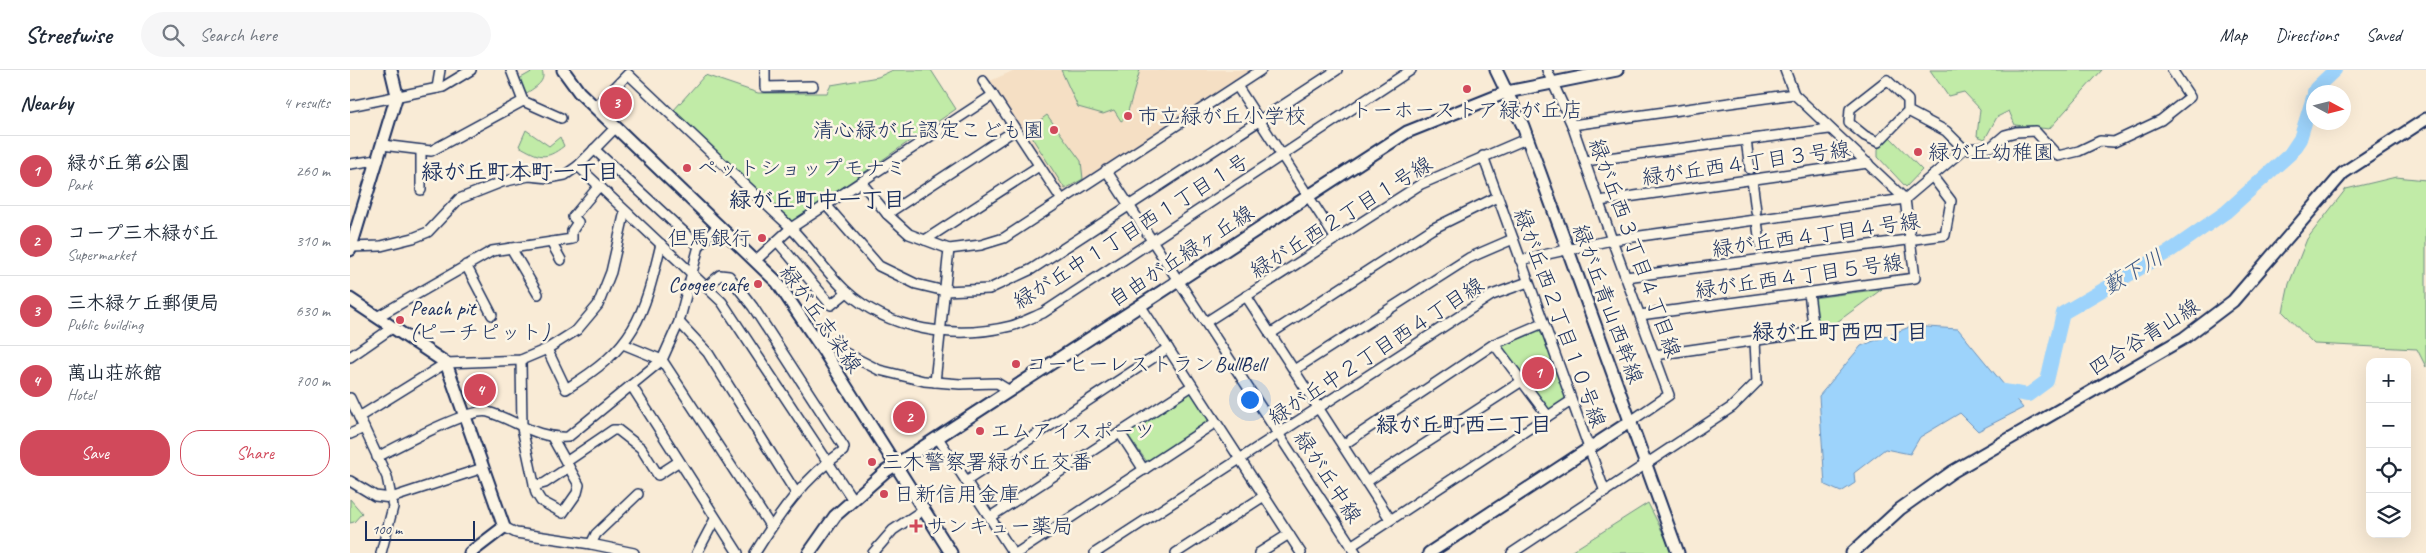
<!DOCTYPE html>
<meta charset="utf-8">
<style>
body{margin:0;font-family:Caveat,"Klee One",sans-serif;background:#f6f6f7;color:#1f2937}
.controls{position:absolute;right:15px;bottom:15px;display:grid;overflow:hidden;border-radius:10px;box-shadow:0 5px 20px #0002}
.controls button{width:45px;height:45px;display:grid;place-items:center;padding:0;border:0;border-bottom:1px solid #e0e1e3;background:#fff;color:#1f2937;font:25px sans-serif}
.compass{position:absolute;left:1956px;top:15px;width:45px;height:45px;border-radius:50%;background:#fff;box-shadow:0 5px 20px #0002;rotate:97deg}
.scale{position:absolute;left:15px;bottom:12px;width:110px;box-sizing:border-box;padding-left:5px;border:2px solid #1b2f5e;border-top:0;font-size:14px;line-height:18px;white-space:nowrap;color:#1b2f5e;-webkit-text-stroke:4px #fcf5e5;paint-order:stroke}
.you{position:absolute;left:899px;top:329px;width:18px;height:18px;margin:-12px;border:4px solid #fff;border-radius:50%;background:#1a73e8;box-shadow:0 0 0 8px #1a73e833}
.badge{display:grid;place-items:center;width:32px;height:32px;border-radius:50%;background:#d1495b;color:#fff;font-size:16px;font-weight:700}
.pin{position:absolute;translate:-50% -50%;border:2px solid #fff;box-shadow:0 1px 5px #0006}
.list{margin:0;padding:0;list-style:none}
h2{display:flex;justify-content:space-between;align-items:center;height:65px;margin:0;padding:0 20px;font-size:21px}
h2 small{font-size:16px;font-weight:400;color:#747a83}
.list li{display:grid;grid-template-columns:32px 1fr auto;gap:15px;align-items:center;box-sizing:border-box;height:70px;padding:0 20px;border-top:1px solid #e0e1e3}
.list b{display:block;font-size:19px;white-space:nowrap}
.list p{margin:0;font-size:16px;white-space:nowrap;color:#747a83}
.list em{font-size:16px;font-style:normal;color:#747a83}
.actions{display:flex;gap:10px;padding:15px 20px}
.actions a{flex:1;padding:11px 0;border:1px solid #d1495b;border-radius:20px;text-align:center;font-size:18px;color:#d1495b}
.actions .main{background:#d1495b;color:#fff}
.icon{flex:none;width:28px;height:28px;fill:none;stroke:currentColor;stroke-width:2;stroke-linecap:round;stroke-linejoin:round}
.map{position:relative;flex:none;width:2076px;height:483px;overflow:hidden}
header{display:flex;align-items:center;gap:30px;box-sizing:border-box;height:70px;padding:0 25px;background:#fff;border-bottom:1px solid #e0e1e3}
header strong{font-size:24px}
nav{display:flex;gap:28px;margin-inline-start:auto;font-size:18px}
.search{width:350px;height:45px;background:#f6f6f7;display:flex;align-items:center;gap:12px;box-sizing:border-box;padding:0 18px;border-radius:28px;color:#747a83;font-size:19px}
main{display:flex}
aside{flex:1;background:#fff}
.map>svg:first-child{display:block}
</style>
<header>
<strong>Streetwise</strong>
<div class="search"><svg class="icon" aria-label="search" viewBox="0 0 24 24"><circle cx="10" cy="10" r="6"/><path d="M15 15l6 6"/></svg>Search here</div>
<nav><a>Map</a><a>Directions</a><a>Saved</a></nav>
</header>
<main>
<aside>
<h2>Nearby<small>4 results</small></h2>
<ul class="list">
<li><span class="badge">1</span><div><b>緑が丘第6公園</b><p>Park</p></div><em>260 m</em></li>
<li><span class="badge">2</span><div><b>コープ三木緑が丘</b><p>Supermarket</p></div><em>310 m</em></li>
<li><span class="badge">3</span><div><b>三木緑ケ丘郵便局</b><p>Public building</p></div><em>630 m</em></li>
<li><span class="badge">4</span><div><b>萬山荘旅館</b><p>Hotel</p></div><em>700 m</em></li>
</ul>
<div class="actions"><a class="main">Save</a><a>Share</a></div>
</aside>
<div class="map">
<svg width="2076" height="483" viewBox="0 0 2076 483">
<rect width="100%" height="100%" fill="#f9ebd6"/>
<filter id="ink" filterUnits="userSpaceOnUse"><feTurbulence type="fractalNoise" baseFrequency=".02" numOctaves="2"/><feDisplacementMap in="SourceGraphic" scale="10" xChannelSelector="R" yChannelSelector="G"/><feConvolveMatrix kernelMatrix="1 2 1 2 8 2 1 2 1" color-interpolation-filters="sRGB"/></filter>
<g filter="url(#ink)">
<polygon fill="#f5dfc4" points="665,0 901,0 713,123 640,11"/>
<g fill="#c1eba7" stroke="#6e8d82">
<path d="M185,0h7c5,13 -9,18 -18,25l-5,-16z"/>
<polygon points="543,0 581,0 606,39 441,153 323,41 355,5 408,23 477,23 481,15 528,7"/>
<polygon points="711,0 790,0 776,48 771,51 764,40 753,44 728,37"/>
<polygon points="1580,0 1752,0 1699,59 1665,55 1659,41 1647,47 1635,69 1627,66 1630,39 1614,22 1598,26"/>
<polygon points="697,45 731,91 733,109 715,119 677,60"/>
<path d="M176,60l23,16 11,-9 4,9c-19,15 -25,11 -45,0z"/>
<polygon points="1540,67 1572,100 1556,117 1528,87 1528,79"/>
<polygon points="2046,107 2076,110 2076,297 2067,279 1964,274 1933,242 1939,214 1957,169 1996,119"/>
<polygon points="1532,219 1468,266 1463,228"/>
<polygon points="1191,258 1217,328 1200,342 1150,279 1151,275"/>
<polygon points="842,316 866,352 800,396 774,360"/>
<polygon points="0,429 12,443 4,452 0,453"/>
<polygon points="1298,433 1323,483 1219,483"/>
</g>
<polygon fill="#9dd3fb" stroke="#6991bc" points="1562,256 1608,259 1673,338 1628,361 1610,343 1570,367 1560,384 1535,379 1504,403 1505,413 1491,422 1475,415 1469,326 1511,276"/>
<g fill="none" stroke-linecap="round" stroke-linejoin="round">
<g stroke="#9dd3fb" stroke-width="14">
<polyline points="1964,22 1966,18 1985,0"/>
<polyline points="1642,319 1678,325 1697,311 1713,243 1820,181 1876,142 1940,84 1950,69 1964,24"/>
</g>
<g stroke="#1b2f5e" stroke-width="12">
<g id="minor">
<polyline points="415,0 415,17 463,16"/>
<polyline points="1197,0 1222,55 1262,170 1319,325 1281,351"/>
<polyline points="1435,0 1444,24 1555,129"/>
<polyline points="633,11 643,25"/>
<polyline points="887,16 986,169"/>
<polyline points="87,18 90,0"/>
<polyline points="173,31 211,48"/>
<polyline points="0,36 93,17 121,0"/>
<path d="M245,38l33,-34c52,49 104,99 157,148 22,21 38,47 60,68 44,41 110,50 166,36 11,-3 22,-9 32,-13l368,-243"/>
<polyline points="1558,41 1528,72 1515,66 1499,53 1500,39 1537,10 1558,30 1558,41 1596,61 1614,79"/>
<polyline points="1222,55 1444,24"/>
<polyline points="266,57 228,96 372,232 503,430"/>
<polyline points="1396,70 1400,99"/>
<polyline points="32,75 81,81 173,31 161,0"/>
<polyline points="244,79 349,176"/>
<polyline points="1133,86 1255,422"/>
<polyline points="1235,91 1479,59"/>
<polyline points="0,94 27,90"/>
<polyline points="756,100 1006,483"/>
<polyline points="1402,110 1406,141"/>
<polyline points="511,112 537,144 559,164 599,179 631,175 654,168 911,0"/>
<polyline points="71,120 71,80"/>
<polyline points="1555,129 1614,79 1641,77 1655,65 1666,62 1685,61 1708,86 1729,81 1750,71 1764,72 1811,50 1840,27 1822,0"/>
<polyline points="1249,131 1518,93"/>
<polyline points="476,135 529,196 566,214 595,221 639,219 682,199 987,0"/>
<polyline points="537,144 665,60"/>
<polyline points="1407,151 1411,180"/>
<polyline points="575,170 689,96"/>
<polyline points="427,171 481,235 497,222"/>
<polyline points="201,172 211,190"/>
<polyline points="1,177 31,176 63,168 78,162 109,129 152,112 179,106 199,108 215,105 228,96"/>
<polyline points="161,178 188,224"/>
<polyline points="1170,190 1262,170 1555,129"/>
<polyline points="405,191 441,158 643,25 712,130"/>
<polyline points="116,195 142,245"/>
<polyline points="1276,207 1595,165 1601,131 1582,106"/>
<path d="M356,217l14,-12 9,1 24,31 91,140 -1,4c-38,26 -64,63 -88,102"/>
<polyline points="896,226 1040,449"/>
<polyline points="790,235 951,483"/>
<polyline points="1290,245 1565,208 1555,129"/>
<polyline points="27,247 142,181 222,169 222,161 228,152 223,147 249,116"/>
<polyline points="329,252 358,283 446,423"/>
<polyline points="856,252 1071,114 1178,68"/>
<polyline points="920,264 1082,159 1147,127"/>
<polyline points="464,267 529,300 574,311 610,314 647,313 660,321"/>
<polyline points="273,274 312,290 421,457"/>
<polyline points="1144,274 1198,346"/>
<path d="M197,279l19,40c69,-42 77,-70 95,-145"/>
<polyline points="1305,285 1464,262 1459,223"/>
<polyline points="0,287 42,258"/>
<polyline points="171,290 172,358 186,423 191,431 213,443 227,423 229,415 202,367"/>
<polyline points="944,300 1119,188 1163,169"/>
<polyline points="585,312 599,179"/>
<polyline points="281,315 388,483"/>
<polyline points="0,328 37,407 43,437 31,483"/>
<polyline points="9,347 96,293 171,290 197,279 227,260 248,235 261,202 275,141"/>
<polyline points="770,363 794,400"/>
<polyline points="0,364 14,358"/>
<polyline points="588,368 663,483"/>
<polyline points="993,375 1144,274 1193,253"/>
<path d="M27,387c20,-10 93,-50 111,-45 28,8 48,27 80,25l94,-77 17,-38 20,-76 20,-21"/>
<polyline points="216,392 263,360 268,360 291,378 308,405 328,392"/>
<polyline points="0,411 25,426 41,428 133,398"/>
<polyline points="616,411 818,278"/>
<polyline points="1016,412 1172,311"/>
<polyline points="184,416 195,413 219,397"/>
<polyline points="640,447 842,316"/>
<polyline points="154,457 166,463 241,474 284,483"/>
<polyline points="241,474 246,464 288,424"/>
<polyline points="1001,476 1221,331"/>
<polyline points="347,483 365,449"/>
<polyline points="523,483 543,460 573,440"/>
<polyline points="667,483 866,352"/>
<polyline points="745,483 1142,225 1178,212"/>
<polyline points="826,483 914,426"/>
<polyline points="909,483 939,464"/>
<polyline points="1162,483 1382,337 1407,312 1405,271"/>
</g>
</g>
<g stroke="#1b2f5e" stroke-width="15">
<g id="tertiary">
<polyline points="213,0 229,22 427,212 475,283 601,483"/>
<polyline points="1146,0 1173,56 1328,483"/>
<polyline points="0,180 47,25 41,0"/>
<polyline points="0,229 96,293 154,457 120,483"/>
<polyline points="459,483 485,446 536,401 1057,62 1157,22 1267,0"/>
<polyline points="1079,483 1281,351"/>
<polyline points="1502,483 1550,439 1602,402 1834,268 1883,231 1993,103 2076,49"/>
</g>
</g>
<use href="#minor" stroke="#fcf5e5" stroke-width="9"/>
<use href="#tertiary" stroke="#fcf5e5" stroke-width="11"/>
</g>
</g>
<g fill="#d1495b" stroke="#fcf5e5" stroke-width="2">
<circle cx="1117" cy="19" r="5"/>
<circle cx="778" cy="46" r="5"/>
<circle cx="704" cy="60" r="5"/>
<circle cx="1568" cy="82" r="5"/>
<circle cx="337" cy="98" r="5"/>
<circle cx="412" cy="168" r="5"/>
<circle cx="408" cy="214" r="5"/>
<circle cx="50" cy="250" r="5"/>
<circle cx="666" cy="294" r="5"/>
<circle cx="630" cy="361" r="5"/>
<circle cx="522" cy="392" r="5"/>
<circle cx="534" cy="424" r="5"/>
<path d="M563.5 448.5h5v5h5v5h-5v5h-5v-5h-5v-5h5z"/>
</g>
<g text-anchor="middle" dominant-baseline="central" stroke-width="5" stroke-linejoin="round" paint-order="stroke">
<g font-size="21" fill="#1b2f5e" stroke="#fcf5e5" text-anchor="start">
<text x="1117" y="40" text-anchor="middle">トーホーストア緑が丘店</text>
<text x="788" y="46">市立緑が丘小学校</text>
<text x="694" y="60" text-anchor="end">清心緑が丘認定こども園</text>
<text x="1578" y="82">緑が丘幼稚園</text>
<text x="347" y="98">ペットショップモナミ</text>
<text x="402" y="168" text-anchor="end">但馬銀行</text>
<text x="398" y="214" text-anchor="end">Coogee cafe</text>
<text x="60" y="238">Peach pit<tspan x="60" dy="24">(ピーチピット)</tspan></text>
<text x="676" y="294">コーヒーレストランBullBell</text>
<text x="640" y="361">エムアイスポーツ</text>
<text x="532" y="392">三木警察署緑が丘交番</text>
<text x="544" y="424">日新信用金庫</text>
<text x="576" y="456">サンキュー薬局</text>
</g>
<g font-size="21" fill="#1b2f5e" stroke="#fcf5e5">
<text transform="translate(1396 93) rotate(-8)">緑が丘西４丁目３号線</text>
<text transform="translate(991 147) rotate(-32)">緑が丘西２丁目１号線</text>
<text transform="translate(781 161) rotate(-32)">緑が丘中１丁目西１丁目１号</text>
<text transform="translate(1466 165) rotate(-8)">緑が丘西４丁目４号線</text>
<text transform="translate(1285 178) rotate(70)">緑が丘西３丁目４丁目線</text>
<text transform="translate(831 186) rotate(-33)">自由が丘緑ヶ丘線</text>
<text transform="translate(1449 206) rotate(-8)">緑が丘西４丁目５号線</text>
<text transform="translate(1258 234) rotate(70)">緑が丘青山西幹線</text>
<text transform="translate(1210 248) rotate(70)">緑が丘西２丁目１０号線</text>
<text transform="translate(471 249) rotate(55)">緑が丘志染線</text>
<text transform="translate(1794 267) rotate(-32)">四合谷青山線</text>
<text transform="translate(1026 281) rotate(-33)">緑が丘中２丁目西４丁目線</text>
<text transform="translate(978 407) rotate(57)">緑が丘中線</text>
</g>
<g font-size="22" font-weight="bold" fill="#1b2f5e" stroke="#fcf5e5">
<text x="170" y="102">緑が丘町本町一丁目</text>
<text x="467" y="130">緑が丘町中一丁目</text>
<text x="1490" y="262">緑が丘町西四丁目</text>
<text x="1114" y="355">緑が丘町西二丁目</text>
</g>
<g font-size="22" font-style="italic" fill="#3c5885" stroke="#fcf5e5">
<text transform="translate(1783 202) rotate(-30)">藪下川</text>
</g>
</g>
</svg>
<div class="controls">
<button>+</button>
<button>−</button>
<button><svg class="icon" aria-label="locate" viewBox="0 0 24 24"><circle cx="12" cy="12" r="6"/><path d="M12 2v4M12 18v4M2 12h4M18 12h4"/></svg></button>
<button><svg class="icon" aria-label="layers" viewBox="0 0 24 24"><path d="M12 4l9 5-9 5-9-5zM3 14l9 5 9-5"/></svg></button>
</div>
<svg class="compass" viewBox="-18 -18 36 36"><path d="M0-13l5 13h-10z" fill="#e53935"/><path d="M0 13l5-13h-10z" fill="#747a83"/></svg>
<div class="scale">100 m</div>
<div class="you"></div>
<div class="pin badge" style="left:1188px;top:303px">1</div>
<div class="pin badge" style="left:559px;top:347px">2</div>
<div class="pin badge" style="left:266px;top:33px">3</div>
<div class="pin badge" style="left:130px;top:320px">4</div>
</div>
</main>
